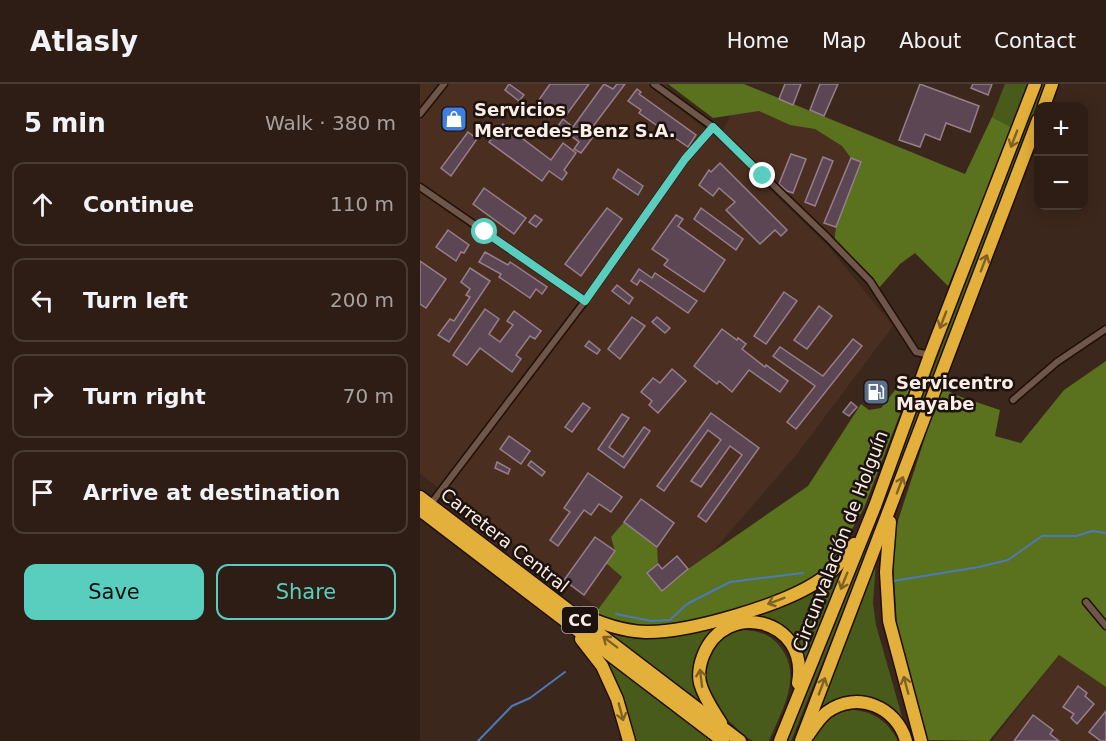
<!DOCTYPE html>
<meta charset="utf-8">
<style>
body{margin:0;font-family:"DejaVu Sans",sans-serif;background:#392a22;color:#f1f3f6}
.controls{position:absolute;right:18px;top:18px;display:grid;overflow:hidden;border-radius:12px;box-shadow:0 3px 15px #0003}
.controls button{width:54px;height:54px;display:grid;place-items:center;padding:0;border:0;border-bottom:2px solid #483b34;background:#2d1d15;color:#f1f3f6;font:30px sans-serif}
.stop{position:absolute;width:18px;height:18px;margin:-14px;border:4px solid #59cebf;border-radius:50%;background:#fff}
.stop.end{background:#59cebf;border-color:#fff;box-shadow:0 2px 6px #0008}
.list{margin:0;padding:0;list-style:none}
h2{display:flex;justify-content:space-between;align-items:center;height:78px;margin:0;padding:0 24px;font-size:26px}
h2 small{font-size:20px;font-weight:400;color:#a7a2a0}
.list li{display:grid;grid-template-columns:39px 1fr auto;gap:18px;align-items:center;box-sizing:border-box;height:84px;margin:0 12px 12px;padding:0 12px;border:2px solid #483b34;border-radius:12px}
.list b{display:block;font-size:22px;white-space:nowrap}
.list em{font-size:20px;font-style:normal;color:#a7a2a0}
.actions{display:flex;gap:12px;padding:18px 24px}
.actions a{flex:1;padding:14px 0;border:2px solid #59cebf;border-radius:12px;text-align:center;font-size:21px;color:#59cebf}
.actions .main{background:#59cebf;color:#111}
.icon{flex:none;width:33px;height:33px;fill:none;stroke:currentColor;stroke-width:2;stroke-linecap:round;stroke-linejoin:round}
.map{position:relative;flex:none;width:686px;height:657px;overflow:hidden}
header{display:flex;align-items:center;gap:36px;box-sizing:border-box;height:84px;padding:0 30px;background:#2d1d15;border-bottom:2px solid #483b34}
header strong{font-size:28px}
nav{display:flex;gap:33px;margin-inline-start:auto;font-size:21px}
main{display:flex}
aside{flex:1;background:#2d1d15}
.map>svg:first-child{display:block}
</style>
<header>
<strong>Atlasly</strong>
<nav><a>Home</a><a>Map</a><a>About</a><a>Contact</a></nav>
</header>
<main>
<aside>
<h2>5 min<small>Walk · 380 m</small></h2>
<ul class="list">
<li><svg class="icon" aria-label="ahead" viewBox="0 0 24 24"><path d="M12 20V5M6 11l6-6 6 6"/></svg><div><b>Continue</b></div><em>110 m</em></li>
<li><svg class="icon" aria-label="left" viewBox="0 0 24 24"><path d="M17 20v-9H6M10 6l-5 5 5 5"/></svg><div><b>Turn left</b></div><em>200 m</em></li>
<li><svg class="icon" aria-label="right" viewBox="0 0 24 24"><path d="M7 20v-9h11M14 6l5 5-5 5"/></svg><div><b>Turn right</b></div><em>70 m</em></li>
<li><svg class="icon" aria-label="arrive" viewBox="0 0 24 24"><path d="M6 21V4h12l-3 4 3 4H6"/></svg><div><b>Arrive at destination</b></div></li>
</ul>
<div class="actions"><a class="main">Save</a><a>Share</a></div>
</aside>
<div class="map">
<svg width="686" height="657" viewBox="0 0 686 657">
<rect width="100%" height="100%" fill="#3c271c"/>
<g fill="#4a2e20">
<polygon points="0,0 248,0 243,12 298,55 409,163 473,242 377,370 239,530 186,530 0,390"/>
<polygon points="326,1 457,54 414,159 301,50"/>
<polygon points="639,571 686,603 686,657 572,657"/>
</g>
<g fill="#495b1b">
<polygon points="585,0 611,0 593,44 572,33"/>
<polygon points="621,0 625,0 465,423 371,657 366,657 467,406"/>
<polygon points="430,474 383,590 357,545 308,541 274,592 275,607 283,622 179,546 225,555 276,549 372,519 402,501"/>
<polygon points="456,477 453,519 456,541 489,657 449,618 392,635"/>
<path d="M324,546c16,1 28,5 37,18 22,29 0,64 -12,93h-16l-5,-3c-26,-22 -58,-50 -37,-85 8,-13 18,-20 33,-23z"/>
<polygon points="166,560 294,657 210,657"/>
<path d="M434,626c21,2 34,12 44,31h-92c11,-17 27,-30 48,-31z"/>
</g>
<g fill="#5a711d">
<polygon points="248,0 324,0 545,90 572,33 593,44 528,202 495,169 480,180 458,205 414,159 416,143 441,78 431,74 422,62 395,45 370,41 339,27 293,34"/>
<polygon points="686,277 686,603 639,571 569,657 506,656 477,542 473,476 475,446 521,304 541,313 580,326 575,352 601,359 644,306"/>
<polygon points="483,296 491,301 444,424 416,473 404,487 393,496 344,517 288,534 226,545 199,541 174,531 202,493 186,479 195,467 191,453 204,438 237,463 238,480 227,489 242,507 268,485 388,402 441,320 449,326 461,324"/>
</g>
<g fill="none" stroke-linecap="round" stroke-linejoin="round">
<g stroke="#4d79ba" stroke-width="2">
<polyline points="473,497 559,483 588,476 622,452 656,452 672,447 686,449"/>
<polyline points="196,530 231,537 250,536 267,520 310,498 383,489"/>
<polyline points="58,657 92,622 110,614 145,588"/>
</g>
</g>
<g fill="#5d4654" stroke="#977e8c" stroke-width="1.5">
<polygon points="89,0 104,11 99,17 85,6"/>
<polygon points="130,0 169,0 147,30 137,22 129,34 114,23"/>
<polygon points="184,0 193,5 197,0 205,0 171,45 176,49 161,69 154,65 159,58 138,42 143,35 153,43"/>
<polygon points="365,0 381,0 373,21 359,15"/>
<polygon points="400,0 418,0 404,32 390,26"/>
<polygon points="500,0 559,22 550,48 526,39 520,56 505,50 500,63 479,56"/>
<polygon points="553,0 572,0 568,11 551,4"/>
<polygon points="217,5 221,8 219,10 276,51 268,63 219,29 221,26 208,17"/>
<polygon points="83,40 131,76 143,59 156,69 144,86 147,89 142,96 129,87 122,97 69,58"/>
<polygon points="48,48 57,55 31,92 21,84"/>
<polygon points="371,70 386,75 373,109 367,107 359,100"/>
<polygon points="403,73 413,77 395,122 385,118"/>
<polygon points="431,74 441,78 416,143 404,139"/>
<polygon points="300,79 367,146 361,152 355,146 340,160 306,126 315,118 299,104 293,112 279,101 289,86 291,88"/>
<polygon points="198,85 223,102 218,111 193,94"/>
<polygon points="64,104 106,134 94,150 53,120"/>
<polygon points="187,124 202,135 161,192 145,180"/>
<polygon points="281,124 323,155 316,166 274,135"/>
<polygon points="115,131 122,136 116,143 109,138"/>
<polygon points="256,131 263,135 258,142 305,176 284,208 244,181 248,176 232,165"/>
<polygon points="28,146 49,161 44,169 41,168 36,177 16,163"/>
<polygon points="65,168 88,181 90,178 127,203 122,210 116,205 110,214 79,193 81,190 59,178"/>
<polygon points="0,177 26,195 6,224 0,220"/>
<polygon points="50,184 70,197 29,258 18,251 30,235 34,237 50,213 46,211 50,205 41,198"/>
<polygon points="219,185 232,194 235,189 277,217 268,229 220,196 217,201 211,197"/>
<polygon points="197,201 213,214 209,220 192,207"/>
<polygon points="364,208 377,217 346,260 334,252"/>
<polygon points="399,222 412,232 387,265 374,256"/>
<polygon points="65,225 79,235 69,250 80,258 93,241 87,237 94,227 121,247 115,255 110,252 96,271 101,275 92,288 60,264 47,281 33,271"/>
<polygon points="212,233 225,242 200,275 188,265"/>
<polygon points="237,233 250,244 245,249 232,238"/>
<polygon points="302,245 317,256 318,254 326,260 322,265 345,283 346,281 368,297 360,308 329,286 312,308 299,297 297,300 274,282"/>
<polygon points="433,255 442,262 376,345 367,338 395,302 353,272 360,263 403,292"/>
<polygon points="169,257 180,266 177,270 165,262"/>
<polygon points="252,285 266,297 238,329 229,321 232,317 221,308 233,294 240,299"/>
<polygon points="431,318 437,323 429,332 423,328"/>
<polygon points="163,319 170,324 152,348 145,343"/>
<polygon points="291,329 339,364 286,438 278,432 322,371 310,362 281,403 271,397 301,356 288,346 244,407 237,402"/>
<polygon points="202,330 209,334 189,363 203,373 224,343 230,347 204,384 178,365"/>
<polygon points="89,352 110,367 101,380 80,365"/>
<polygon points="111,377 125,388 122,392 108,381"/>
<polygon points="77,378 90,385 88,390 75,384"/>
<polygon points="168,389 202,413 191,428 179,420 171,431 164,426 138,462 130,456 150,428 144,424"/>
<polygon points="221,415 254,439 237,463 204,438"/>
<polygon points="175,453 195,467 164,511 144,496"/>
<polygon points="257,472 268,485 242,507 227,489 238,480 242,485"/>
<polygon points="658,602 667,609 665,612 674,620 657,640 651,634 654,630 643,623"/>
<polygon points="686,627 686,657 681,657 669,648"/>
<polygon points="613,631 633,646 630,650 639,657 594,657"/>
</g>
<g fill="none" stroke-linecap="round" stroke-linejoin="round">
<g stroke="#220f06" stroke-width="9">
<g id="street">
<polyline points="234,0 293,43 408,154 450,197 496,268 510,271"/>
<polyline points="0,30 24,0"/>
<polyline points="0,103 165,217"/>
<polyline points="593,316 637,278 686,245"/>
<polyline points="10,421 165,217 265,75 293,43"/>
<polyline points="666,518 686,542"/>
</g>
</g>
<g stroke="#220f06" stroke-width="15">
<g id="highway">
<polyline points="624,22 632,0"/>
<polyline points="0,413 320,657"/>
<polyline points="0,426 303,657"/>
<polyline points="470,438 466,488 469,537 501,657"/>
<path d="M159,529c20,10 43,18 66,19 43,1 139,-27 175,-52 15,-9 24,-22 34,-36"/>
<polyline points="161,555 182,582 197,615 209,657"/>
<path d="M301,639c-8,-13 -17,-25 -21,-40 -2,-9 0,-19 3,-27 22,-58 107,-37 95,27"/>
<path d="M386,654c6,-8 13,-20 21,-26 30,-22 70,-5 79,29"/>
<polyline points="360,657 455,422 510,271 615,0"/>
<polyline points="381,657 618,36"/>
</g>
</g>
<use href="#street" stroke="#6e564a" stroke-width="6"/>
<use href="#highway" stroke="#e4b03c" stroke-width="12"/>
</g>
<defs><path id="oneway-shaft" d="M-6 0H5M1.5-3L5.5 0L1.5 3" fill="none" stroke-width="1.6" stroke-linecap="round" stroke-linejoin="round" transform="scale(1.5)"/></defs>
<g stroke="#806125">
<use href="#oneway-shaft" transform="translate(594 55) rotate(111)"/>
<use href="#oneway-shaft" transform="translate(564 179) rotate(-69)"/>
<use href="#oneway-shaft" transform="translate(523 236) rotate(111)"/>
<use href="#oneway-shaft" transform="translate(480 401) rotate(-69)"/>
<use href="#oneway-shaft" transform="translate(424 497) rotate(112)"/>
<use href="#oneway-shaft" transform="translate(356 517) rotate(159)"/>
<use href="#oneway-shaft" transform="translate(190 558) rotate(-143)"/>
<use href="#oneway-shaft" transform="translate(281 594) rotate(-97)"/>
<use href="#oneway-shaft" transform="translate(486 601) rotate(-105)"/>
<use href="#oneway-shaft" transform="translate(402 602) rotate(-69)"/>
<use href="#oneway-shaft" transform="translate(201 628) rotate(75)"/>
</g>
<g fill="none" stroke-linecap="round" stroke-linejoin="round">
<polyline stroke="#59cebf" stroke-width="8" points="65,148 165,217 265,75 293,43 343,92"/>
</g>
<defs>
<g id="shop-square" transform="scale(1.35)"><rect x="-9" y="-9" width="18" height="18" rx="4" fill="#3f7fe0" stroke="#1c120e"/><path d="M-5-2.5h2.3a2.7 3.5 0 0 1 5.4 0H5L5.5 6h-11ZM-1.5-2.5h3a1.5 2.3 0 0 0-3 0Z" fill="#fff"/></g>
<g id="fuel-square" transform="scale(1.35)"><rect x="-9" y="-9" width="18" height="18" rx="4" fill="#5c6f8a" stroke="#1c120e"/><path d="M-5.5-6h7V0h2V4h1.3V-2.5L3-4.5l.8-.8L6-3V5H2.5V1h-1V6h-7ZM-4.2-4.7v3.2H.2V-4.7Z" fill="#fff"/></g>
</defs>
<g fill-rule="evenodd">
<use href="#shop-square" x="34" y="35"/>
<use href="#fuel-square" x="456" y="308"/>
</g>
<g text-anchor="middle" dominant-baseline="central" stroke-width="5" stroke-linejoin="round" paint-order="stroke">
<rect fill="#1c120e" stroke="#b9aba5" stroke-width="1.5" x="142" y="523" width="36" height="26" rx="4.5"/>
<g font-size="16" font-weight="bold" fill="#fcede6">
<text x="160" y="536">CC</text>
</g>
<g font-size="18" font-weight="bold" fill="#fcede6" stroke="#1c120e" text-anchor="start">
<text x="54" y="25">Servicios<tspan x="54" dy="21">Mercedes-Benz S.A.</tspan></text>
<text x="476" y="298">Servicentro<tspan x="476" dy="21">Mayabe</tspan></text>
</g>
<g font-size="18" fill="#fcede6" stroke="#1c120e">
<text transform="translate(85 456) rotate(38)">Carretera Central</text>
<text transform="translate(420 457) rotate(-69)">Circunvalación de Holguín</text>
</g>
</g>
</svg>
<div class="controls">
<button>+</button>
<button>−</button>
</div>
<div class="stop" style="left:65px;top:148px"></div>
<div class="stop end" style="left:343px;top:92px"></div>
</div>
</main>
